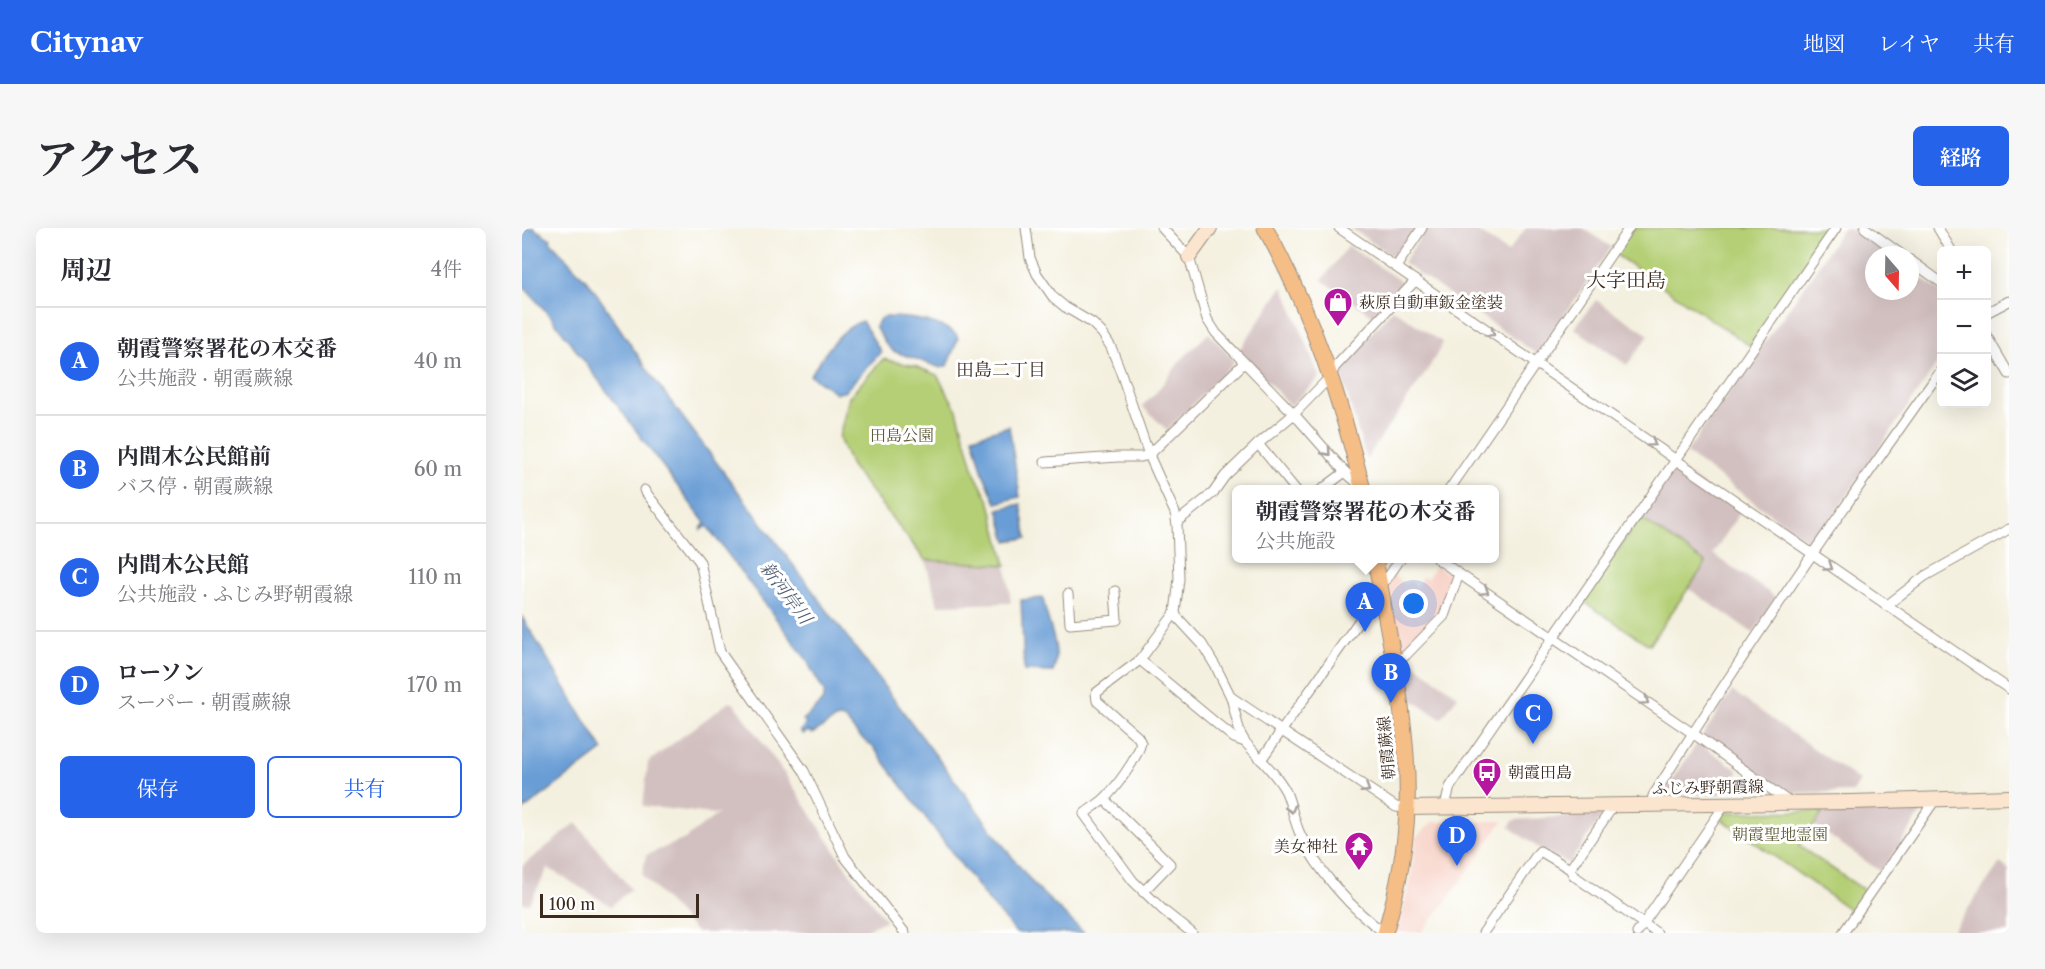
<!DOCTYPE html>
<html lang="ja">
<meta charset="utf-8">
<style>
body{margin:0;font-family:"Libre Caslon Text","Noto Serif JP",serif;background:#f7f7f7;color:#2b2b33}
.controls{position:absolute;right:18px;top:18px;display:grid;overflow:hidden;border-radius:9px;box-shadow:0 6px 24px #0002}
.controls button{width:54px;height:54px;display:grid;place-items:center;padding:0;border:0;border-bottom:2px solid #e1e1e2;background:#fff;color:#2b2b33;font:30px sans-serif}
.compass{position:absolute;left:1343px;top:18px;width:54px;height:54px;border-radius:50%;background:#fff;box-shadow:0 6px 24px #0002;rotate:160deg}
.scale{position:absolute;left:18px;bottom:15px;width:159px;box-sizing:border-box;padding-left:6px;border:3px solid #3b2a1e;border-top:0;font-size:16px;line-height:21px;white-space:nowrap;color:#3b2a1e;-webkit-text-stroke:4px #fff;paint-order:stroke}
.you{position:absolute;left:892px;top:376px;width:21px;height:21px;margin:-15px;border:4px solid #fff;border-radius:50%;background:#1a73e8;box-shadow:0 0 0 9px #1a73e833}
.badge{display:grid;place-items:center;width:39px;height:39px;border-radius:50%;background:#2563eb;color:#fff;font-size:20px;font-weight:700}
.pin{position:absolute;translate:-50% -50px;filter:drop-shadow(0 2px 3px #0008)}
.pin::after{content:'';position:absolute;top:32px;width:21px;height:18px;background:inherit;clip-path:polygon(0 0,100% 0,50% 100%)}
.popup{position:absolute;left:710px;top:257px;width:267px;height:78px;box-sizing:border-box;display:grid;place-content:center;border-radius:9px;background:#fff;filter:drop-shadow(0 2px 4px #0005);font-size:20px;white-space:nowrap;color:#7c7c81}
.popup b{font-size:22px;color:#2b2b33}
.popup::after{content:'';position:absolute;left:50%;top:100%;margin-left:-12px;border:12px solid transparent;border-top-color:#fff}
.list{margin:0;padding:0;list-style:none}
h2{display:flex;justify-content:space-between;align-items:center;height:78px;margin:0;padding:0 24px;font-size:26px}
h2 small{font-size:20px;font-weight:400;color:#7c7c81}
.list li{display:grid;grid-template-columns:39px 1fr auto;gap:18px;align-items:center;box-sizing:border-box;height:108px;padding:0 24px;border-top:2px solid #e1e1e2}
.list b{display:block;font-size:22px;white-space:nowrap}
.list p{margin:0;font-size:20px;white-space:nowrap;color:#7c7c81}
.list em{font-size:20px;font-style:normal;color:#7c7c81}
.actions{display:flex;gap:12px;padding:18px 24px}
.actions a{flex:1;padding:14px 0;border:2px solid #2563eb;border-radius:9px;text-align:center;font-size:21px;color:#2563eb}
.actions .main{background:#2563eb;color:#fff}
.icon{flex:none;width:33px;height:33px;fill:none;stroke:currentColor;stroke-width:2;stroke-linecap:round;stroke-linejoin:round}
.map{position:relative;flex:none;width:1487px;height:705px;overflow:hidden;border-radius:9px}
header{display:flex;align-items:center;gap:36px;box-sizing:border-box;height:84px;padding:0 30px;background:#2563eb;color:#fff}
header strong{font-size:28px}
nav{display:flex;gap:33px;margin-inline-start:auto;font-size:21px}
.intro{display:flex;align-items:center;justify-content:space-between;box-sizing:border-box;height:144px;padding:0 36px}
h1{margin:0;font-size:42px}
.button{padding:15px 27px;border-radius:9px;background:#2563eb;color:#fff;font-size:21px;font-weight:700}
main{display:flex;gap:36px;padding:0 36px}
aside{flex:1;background:#fff;border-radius:9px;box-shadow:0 6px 24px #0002}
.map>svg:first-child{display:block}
</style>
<header>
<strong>Citynav</strong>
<nav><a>地図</a><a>レイヤ</a><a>共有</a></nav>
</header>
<div class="intro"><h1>アクセス</h1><a class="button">経路</a></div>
<main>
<aside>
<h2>周辺<small>4件</small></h2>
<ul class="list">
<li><span class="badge">A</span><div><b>朝霞警察署花の木交番</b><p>公共施設 · 朝霞蕨線</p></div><em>40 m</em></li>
<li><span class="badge">B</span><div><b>内間木公民館前</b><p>バス停 · 朝霞蕨線</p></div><em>60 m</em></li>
<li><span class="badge">C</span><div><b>内間木公民館</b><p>公共施設 · ふじみ野朝霞線</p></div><em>110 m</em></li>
<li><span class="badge">D</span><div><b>ローソン</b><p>スーパー · 朝霞蕨線</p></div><em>170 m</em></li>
</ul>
<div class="actions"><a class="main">保存</a><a>共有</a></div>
</aside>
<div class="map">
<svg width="1487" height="705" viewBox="0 0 1487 705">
<rect width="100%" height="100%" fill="#fff"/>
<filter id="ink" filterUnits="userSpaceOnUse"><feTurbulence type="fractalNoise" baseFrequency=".0167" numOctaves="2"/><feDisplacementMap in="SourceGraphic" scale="12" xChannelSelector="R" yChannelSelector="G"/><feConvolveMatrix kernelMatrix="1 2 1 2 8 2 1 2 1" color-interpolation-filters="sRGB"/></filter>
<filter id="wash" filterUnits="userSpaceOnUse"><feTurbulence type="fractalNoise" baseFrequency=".008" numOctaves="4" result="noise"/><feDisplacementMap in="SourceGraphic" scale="24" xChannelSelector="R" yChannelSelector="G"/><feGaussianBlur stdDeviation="1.35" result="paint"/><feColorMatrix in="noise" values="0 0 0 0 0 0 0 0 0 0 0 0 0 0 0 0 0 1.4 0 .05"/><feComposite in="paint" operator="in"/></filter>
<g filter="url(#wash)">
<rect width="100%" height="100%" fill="#f4f0df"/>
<g fill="#f7d1c6">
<polygon points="914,337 931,349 918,387 879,424 866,355 871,346 883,357 887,353 894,358 902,348 905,351"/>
<polygon points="981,593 928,668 899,705 878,705 875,703 888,655 894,609 911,594"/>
</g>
<g fill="#d2bfbf">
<polygon points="829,0 896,0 874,31"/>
<polygon points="905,0 951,0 986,24 1004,0 1061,0 1089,19 1015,126 881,35"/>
<polygon points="1321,0 1326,0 1366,27 1352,27 1352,63 1388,63 1388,42 1419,64 1419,130 1291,317 1164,225 1289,49"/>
<polygon points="826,18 883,56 853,89 800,52"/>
<polygon points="761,58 798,149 768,178 717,122"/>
<polygon points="1074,72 1127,107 1105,137 1052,100"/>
<polygon points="871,81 921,115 905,143 844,231 818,141"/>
<polygon points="687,105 711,132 710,137 645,202 620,178 632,167 659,132"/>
<polygon points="1156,240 1219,283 1191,326 1255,370 1231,405 1167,361 1183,335 1118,290 1152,241"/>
<polygon points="403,332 484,337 489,375 416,377"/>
<polygon points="885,430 936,468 919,491 886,469 880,435"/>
<polygon points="1210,463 1338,553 1331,564 1263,565 1180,508"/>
<polygon points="207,474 213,476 264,548 327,644 364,692 338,705 175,705 120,647 124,627 163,611 197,585 190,586 121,578 126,534"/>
<polygon points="1176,514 1217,543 1201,566 1147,566 1144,562"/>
<polygon points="1402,581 1359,644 1292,597 1302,583"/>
<polygon points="1081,586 1047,636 1015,619 987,599 992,592"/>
<polygon points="54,595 109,661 89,678 26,640 7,676 0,675 0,638"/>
<polygon points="1478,635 1487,642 1487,705 1429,705"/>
</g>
<g fill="#b4cf75" stroke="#787c4a" stroke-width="1.5">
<polygon points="1111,0 1308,0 1228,118 1093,26"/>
<polygon points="361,131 393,138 415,147 435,182 453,246 468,275 484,337 403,332 329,238 317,210 327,169"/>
<polygon points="1118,290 1184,335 1127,417 1061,373"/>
<polygon points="1302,583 1277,618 1345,664 1331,684 1198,590 1202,584"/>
</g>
<g fill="#699dd5" stroke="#52647a" stroke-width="1.5">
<path d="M0,0h11l18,11 -1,2 40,43 61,91 358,478 26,33 49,47h-68l-33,-39 -110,-147 -15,-12 -12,-15 -6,-2 -5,1 -23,15 -3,-3 -6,3 -3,-3 6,-7 -3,-4c36,-31 19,-23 4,-60l-100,-134 -7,4 5,-7 -153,-205 -30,-33z"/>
<path d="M365,89c24,0 49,3 69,17l2,5 -11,27 -6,2 -48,-17 -7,-7 -11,-18 6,-8z"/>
<path d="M340,93l19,31 -37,40 -8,1 -26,-18c15,-20 27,-45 52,-54z"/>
<polygon points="487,198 498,269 474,275 461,245 451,209"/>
<polygon points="499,276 505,310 485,313 476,281"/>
<path d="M521,370c3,23 20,51 10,74l-29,-1 -3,-71z"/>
<polygon points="0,389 81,522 0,583"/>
</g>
</g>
<g filter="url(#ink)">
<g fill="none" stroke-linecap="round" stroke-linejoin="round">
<g stroke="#988d7e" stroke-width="11">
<g id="street">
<path d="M504,0l4,30 7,16 16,23 12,10 27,16 10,10 9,14 9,23 29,85 26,58 2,12 2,54 -4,34 2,4 25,27 14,23 15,30 9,36 5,9c13,15 32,32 41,50 6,14 8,30 15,44 17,35 52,75 84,97"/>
<polyline points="640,0 667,29 685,91 694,105 772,186 823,244 839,258"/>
<polyline points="817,0 1487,461"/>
<polyline points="1343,0 1380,27"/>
<polyline points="1416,0 1429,22"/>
<polyline points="1388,32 1420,55"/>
<polyline points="874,39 900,0"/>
<polyline points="1464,85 1487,73"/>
<polyline points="1464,107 1487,146"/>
<polyline points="736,216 774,262"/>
<polyline points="523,234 596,229 619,229 627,227 722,135"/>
<polyline points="122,262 178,334 198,424 282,543 323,629 383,705"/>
<polyline points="799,262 823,244"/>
<polyline points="927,262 1107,0"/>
<polyline points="655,294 691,265 703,248 736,216 772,186 809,148 813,139 893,53"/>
<polyline points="914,330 1176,509 1267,574"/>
<polyline points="858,357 864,352 879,330"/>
<polyline points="546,366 548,396 595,392 593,363"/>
<polyline points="1364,378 1403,348 1487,301"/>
<path d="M653,385l-35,47 -44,33 1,8 41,36 3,6c-4,16 -26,46 -38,57 -6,5 -13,9 -19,14l49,67 30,29 29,23"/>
<polyline points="618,432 712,510 723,514"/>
<polyline points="870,434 883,428 922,388 937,346"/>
<polyline points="709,469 874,579 885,580"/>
<polyline points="739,532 849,376 860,373"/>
<polyline points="582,571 648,636 621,664"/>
<path d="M1129,576l2,-8c91,-145 189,-287 289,-427"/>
<polyline points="922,581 928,559 1314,0"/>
<polyline points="1048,641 1052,648 1135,705"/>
<polyline points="961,705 1016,625 1018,623 1048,641 1092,577"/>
<polyline points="1115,705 1204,575"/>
<polyline points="1321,705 1413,572"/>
</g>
</g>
<g stroke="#988d7e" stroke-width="16">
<g id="secondary">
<polyline points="667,29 688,0"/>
<polyline points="885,580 1330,574 1487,569"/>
</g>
</g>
<g stroke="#988d7e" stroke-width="17">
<g id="primary">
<path d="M743,0c46,82 76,171 98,262"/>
<path d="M853,330c14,81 35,168 32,249 -1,43 -10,85 -22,126"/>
</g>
</g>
<use href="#street" stroke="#fff" stroke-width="9"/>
<use href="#secondary" stroke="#fbe5cf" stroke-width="14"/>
<use href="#primary" stroke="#f6be87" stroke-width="15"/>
</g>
<defs><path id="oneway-chevron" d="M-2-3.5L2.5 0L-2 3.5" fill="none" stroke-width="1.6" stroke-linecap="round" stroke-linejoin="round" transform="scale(1.5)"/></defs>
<g stroke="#a79f9a">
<use href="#oneway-chevron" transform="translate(969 105) rotate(35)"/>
<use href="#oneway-chevron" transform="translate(1130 215) rotate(34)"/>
<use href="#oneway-chevron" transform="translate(805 224) rotate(48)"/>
<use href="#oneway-chevron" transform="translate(1307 339) rotate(34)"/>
<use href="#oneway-chevron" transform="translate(963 363) rotate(34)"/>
<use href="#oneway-chevron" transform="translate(1123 473) rotate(35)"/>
<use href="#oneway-chevron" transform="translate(844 561) rotate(32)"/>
<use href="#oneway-chevron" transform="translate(769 581) rotate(73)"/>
</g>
</g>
<defs>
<g id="shop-pin" transform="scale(1.5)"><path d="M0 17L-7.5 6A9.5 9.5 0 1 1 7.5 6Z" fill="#b5179e" stroke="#fff"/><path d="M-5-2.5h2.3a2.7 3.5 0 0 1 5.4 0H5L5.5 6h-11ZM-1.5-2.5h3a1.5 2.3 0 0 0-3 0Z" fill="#fff"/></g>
<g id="bus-pin" transform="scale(1.5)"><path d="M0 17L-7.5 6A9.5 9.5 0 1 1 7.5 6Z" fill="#b5179e" stroke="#fff"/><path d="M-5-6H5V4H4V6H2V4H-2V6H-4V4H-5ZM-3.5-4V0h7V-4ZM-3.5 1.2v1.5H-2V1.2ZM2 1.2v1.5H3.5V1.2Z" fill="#fff"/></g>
<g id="temple-pin" transform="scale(1.5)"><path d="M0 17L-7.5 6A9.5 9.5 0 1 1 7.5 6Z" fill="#b5179e" stroke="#fff"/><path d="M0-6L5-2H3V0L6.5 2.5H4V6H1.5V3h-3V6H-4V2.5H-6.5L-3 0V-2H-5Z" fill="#fff"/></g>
</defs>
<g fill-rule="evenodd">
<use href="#shop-pin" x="816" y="74"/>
<use href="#bus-pin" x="965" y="544"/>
<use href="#temple-pin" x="837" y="618"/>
</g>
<g text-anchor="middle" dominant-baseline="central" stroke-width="6" stroke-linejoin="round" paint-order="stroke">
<g font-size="16" fill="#3b2a1e" stroke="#fff" text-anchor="start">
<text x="837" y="74">萩原自動車鈑金塗装</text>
<text x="986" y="544">朝霞田島</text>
<text x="816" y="618" text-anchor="end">美女神社</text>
</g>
<g font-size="16" fill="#5f5c38" stroke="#fff">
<text x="380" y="207">田島公園</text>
<text x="1258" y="606">朝霞聖地霊園</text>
</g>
<g font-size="16" fill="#3b2a1e" stroke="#fff">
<text transform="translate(864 520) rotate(-95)">朝霞蕨線</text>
<text transform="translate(1186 559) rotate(-1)">ふじみ野朝霞線</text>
</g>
<g font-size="18" fill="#3b2a1e" stroke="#fff">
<text x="479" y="142">田島二丁目</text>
</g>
<g font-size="18" font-style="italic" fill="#505e70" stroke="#fff">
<text transform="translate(264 365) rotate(53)">新河岸川</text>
</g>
<g font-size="20" fill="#3b2a1e" stroke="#fff">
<text x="1104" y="52">大字田島</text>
</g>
</g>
</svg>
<div class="controls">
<button>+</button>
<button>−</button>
<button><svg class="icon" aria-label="layers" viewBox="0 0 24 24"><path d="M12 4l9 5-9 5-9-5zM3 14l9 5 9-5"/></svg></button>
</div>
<svg class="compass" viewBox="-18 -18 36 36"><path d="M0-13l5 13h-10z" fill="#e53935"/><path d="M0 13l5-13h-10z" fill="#7c7c81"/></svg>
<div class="scale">100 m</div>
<div class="you"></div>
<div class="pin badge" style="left:843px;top:404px">A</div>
<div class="popup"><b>朝霞警察署花の木交番</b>公共施設</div>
<div class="pin badge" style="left:869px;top:475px">B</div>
<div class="pin badge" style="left:1011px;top:516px">C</div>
<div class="pin badge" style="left:935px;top:638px">D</div>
</div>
</main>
